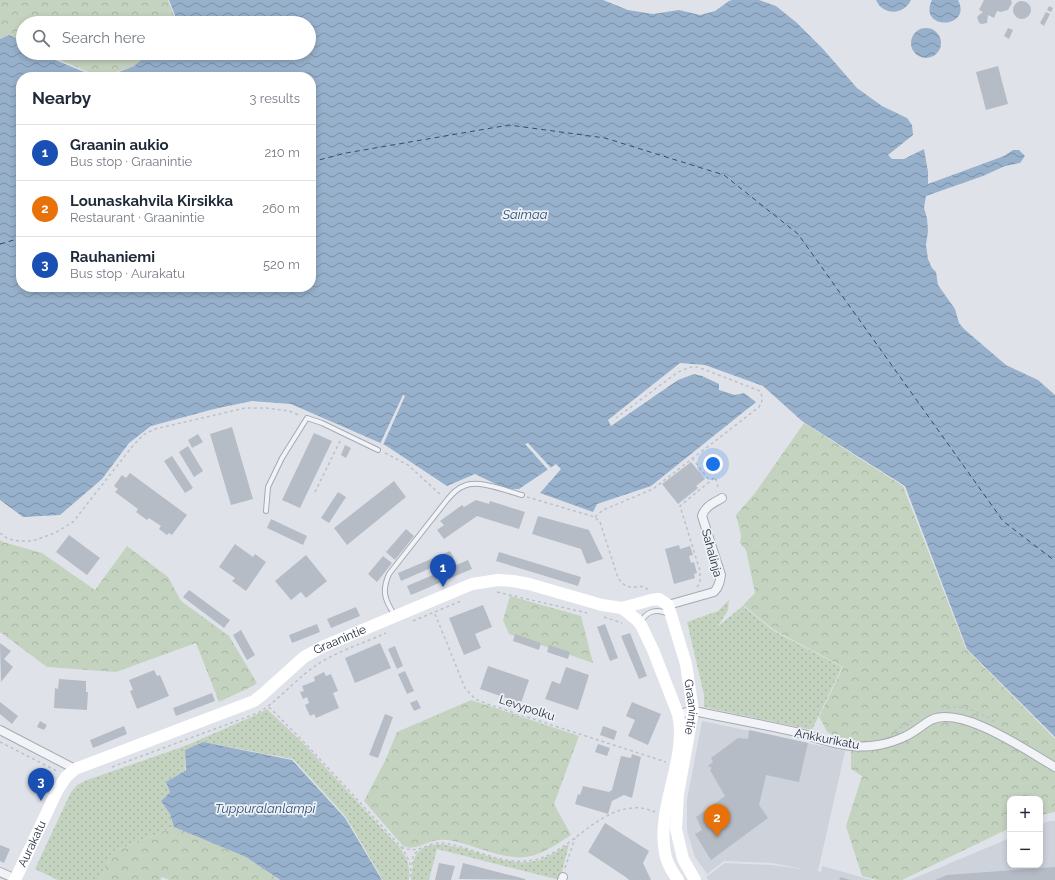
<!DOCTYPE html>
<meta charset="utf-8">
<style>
body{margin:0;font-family:Raleway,sans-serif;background:#f6f6f7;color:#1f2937}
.controls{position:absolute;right:12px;bottom:12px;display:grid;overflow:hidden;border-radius:8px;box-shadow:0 2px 6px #0003}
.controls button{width:36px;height:36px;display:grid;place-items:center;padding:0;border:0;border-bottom:1px solid #e0e1e3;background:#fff;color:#1f2937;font:20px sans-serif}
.you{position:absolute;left:713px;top:464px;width:14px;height:14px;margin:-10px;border:3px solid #fff;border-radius:50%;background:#1a73e8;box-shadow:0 0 0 6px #1a73e833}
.badge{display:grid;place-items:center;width:26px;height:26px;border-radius:50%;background:#d63c52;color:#fff;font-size:13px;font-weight:700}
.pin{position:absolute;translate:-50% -33px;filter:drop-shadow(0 1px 2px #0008)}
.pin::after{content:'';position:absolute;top:21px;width:14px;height:12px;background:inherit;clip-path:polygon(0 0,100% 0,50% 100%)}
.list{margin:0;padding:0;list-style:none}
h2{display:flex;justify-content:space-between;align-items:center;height:52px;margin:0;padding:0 16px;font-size:17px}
h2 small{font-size:13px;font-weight:400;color:#747a83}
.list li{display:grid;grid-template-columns:26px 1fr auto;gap:12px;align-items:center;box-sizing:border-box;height:56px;padding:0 16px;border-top:1px solid #e0e1e3}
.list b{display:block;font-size:15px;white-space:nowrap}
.list p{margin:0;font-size:13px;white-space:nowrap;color:#747a83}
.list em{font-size:13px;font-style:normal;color:#747a83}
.icon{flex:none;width:22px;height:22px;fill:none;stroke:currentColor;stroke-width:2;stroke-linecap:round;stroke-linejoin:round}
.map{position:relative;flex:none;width:1055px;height:880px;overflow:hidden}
.search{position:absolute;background:#fff;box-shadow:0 2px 6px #0003;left:16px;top:16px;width:300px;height:44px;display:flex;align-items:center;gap:10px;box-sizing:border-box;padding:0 14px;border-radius:22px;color:#747a83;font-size:15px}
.panel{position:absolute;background:#fff;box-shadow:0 2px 6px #0003;left:16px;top:72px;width:300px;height:220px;border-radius:16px}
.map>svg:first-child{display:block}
</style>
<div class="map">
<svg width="1055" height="880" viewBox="0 0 1055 880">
<defs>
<pattern id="grass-dots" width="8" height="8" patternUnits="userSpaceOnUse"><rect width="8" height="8" fill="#c4d3bf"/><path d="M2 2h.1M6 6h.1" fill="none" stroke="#a8b5a5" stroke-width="1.8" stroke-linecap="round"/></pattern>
<pattern id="forest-crowns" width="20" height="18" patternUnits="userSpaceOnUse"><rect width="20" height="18" fill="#c4d3bf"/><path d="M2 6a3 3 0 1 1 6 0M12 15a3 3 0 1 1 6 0" fill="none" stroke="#a8b5a5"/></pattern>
<pattern id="water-waves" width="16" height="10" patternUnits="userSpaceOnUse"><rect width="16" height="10" fill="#97b0cb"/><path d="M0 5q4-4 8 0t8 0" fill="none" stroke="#7b90a6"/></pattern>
</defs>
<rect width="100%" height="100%" fill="#dfe3e9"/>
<g fill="#cdd2db">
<polygon points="702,721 845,751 818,871 821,872 822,866 872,880 708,880 706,877 725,863 773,865 808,870 772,863 724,861 707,874 695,857 687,831 687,800"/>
<polygon points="1049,821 1055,821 1055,880 910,880 1010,838 1010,865 1040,865 1040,825"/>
</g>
<g fill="url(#grass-dots)">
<polygon points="729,600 728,610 718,626 743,606 774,631 842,667 812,730 704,707 704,695 687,622 718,611"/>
<path d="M267,709l37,35 96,104c8,12 10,17 9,32h-26l-37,-63 -53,-58 -90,-17 -18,8v20l-19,12 4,10 -9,9 9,13 4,13 -61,25 -13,28h-42l-23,-11 36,-77 6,-7 10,-5 98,-34 73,-32z"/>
<path d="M441,844c9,2 19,3 28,6 23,7 48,18 73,9 10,-4 18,-10 27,-15l-9,36 -123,-31 -8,31h-18c3,-24 2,-34 30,-36z"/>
</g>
<g fill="url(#forest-crowns)">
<polygon points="0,0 168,0 177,23 23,23 23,41 9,35 0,39"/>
<polygon points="44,53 148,53 134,66 110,74 93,74"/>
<polygon points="804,423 903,486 966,649 1055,739 1055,812 1040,815 1040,799 1010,799 1010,828 902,880 878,880 862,876 846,826 862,776 851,769 851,741 828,733 819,717 843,667 774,630 743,605 755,593 746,550 740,543 741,535 736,515 755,493"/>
<polygon points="0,540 3,542 42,553 95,590 127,546 168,577 181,601 229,636 257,683 253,686 219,702 196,643 116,672 47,667 0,632"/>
<polygon points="510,596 581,616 593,663 509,634 503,620"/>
<path d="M471,700l108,36 -25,68 17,31c-42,28 -50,27 -97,12 -10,-3 -23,-8 -34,-7 -14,0 -23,12 -37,6l-39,-45 21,-40 12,-29z"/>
<polygon points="174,827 246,857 279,880 169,880 162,877 160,880 100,880 113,852"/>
</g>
<g fill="url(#water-waves)" fill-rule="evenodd">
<path d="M169,0h434l25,10 25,4 26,-4 21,5 15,-4 14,-10 3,-1h27l17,6 21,17 26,26 34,39 25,18 25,12 5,7 1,10 -25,20 4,4h12l20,-10 4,23v12l76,-28 9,-6h6l6,6 -5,7 -15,3 -22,10 -57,20 -2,12 3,10 1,13 -2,14 2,14 4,9 4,4 2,13 17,24 4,14 5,6 42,36 32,15 17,15v342l-88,-88 -62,-163 -103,-65 -39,-35 -58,-21 -25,-2 -72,57 3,6 67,-46 16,-6 8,2 17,8v6l16,5 9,-2 12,9 -105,84 -54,18 -4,8 -53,-19 21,-24 -5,-5 -37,25h-13l-31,-15 -28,12 -62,-41 -94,-41 -39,-3 -38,8 -63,17 -22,17 -27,36 -42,36 -37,2 -23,-17v-461l9,-4 14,6v12h19l8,5 42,17h19l23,-9 15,-13h160v-30h-131zM21,77h290v210h-290z"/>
<path d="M876,0h35c-7,15 -28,16 -35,0z"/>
<path d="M932,0h26c15,29 -41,31 -26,0z"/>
<circle cx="926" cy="43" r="15"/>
<polygon points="203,742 292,760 345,818 382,880 280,880 246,857 174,827 170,814 161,801 170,792 166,782 186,770 185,750"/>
</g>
<g fill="#dfe3e9">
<polygon points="403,395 405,396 383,445 380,444"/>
<polygon points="528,443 552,469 549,471 525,444"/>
</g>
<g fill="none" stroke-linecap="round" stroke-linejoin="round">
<g stroke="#2e4f77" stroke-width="1" stroke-dasharray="5 4" stroke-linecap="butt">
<polyline points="311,162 346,153 509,125 605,138 724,175 798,234 1003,521 1055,561"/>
<polyline points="0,244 21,238"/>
</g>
</g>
<g fill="#b6bcc6">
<polygon points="984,0 1011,0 1012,3 1008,10 1001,12 997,11 994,18 988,15 987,23 982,24 979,23 977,17 979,15 983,12 979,10"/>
<circle cx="1022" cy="10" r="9"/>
<polygon points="1049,6 1053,8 1051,12 1047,10"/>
<polygon points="1046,12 1050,14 1044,26 1040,23"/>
<polygon points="1008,28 1013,30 1009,39 1004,36"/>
<polygon points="998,66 1008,104 986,110 976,72"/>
<polygon points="232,427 253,499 231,505 210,434"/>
<polygon points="314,433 332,441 300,508 282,500"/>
<polygon points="198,434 203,442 192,448 188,440"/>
<polygon points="345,445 351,448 346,458 341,455"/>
<polygon points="188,446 203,471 194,477 179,452"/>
<polygon points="172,456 193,488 185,493 164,461"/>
<polygon points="691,462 705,479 696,486 698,488 678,504 662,484"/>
<polygon points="130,473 187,515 172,535 169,533 167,535 159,529 161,526 149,518 147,520 136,512 138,509 115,492 118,489 114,486 122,475 126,478"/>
<polygon points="394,481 406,497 347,545 334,528"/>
<polygon points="338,492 346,497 329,523 321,518"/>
<polygon points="476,500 489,504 490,501 525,512 519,529 477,516 444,539 437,530 444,525 440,521 462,505 464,507"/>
<polygon points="538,516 589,530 603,559 587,564 581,549 532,534"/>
<polygon points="271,519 307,536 303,545 267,528"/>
<polygon points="406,529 414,536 395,560 386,552"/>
<polygon points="69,535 100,558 87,575 56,552"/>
<polygon points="235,544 253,557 255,554 266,562 246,591 232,581 235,578 219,567"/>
<polygon points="679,545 680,549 690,546 693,555 689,556 691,563 694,562 697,573 694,574 695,578 674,584 665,549"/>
<polygon points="450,551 454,558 401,581 398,573"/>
<polygon points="499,552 581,577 578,586 496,561"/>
<polygon points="306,555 327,581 306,598 301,592 291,600 275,581"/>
<polygon points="383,556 392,563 377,582 368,574"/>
<polygon points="468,560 472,569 411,595 407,586"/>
<polygon points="189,590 230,620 224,628 183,597"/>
<polygon points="483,605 492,627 475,634 481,648 464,655 449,618"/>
<polygon points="356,607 360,616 331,628 327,619"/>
<polygon points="317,624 320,632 292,643 289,635"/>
<polygon points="605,624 618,658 610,661 597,627"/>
<polygon points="241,630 255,655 247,660 233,635"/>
<polygon points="630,633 647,676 639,679 621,636"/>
<polygon points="515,634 541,643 539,650 513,641"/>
<polygon points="0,643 11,651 4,659 13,667 1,682"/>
<polygon points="380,643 391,668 355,683 345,658"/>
<polygon points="549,645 570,652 568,659 547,652"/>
<polygon points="395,646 403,666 397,669 388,649"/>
<polygon points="488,666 529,680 521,703 480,689"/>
<polygon points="566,667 589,675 578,710 545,699 552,681 560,684"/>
<polygon points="154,670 157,676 160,675 169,696 137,709 130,691 133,690 129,680"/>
<polygon points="405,671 414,691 407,694 398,674"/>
<polygon points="324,672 326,676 331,674 338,691 333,693 339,708 316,718 314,714 310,716 305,705 309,703 307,697 303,699 300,692 304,691 302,686 315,681 314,677"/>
<polygon points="59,679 86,681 86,692 88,692 87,710 54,708 55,688 58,689"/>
<polygon points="212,693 215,701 176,716 173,708"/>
<polygon points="417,700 421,708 414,711 410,703"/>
<polygon points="0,702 18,716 12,724 0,714"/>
<polygon points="632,702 661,714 648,745 628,736 635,720 626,716"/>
<polygon points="385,714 393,717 378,758 369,755"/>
<polygon points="40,721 47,725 44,730 37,727"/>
<polygon points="124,726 127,734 93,748 90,740"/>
<polygon points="603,726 617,731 614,740 600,735"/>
<polygon points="749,730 808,743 799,782 766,775 759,805 768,818 711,860 695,834 702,830 696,817 725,796 710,770 712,768 708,766 713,762 711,758 738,738 748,739"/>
<polygon points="598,744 610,748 607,756 595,752"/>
<polygon points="632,754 641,757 632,798 624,795 612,801 608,814 575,804 578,794 580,795 583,786 609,792 612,790 621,756 631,758"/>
<polygon points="605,823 649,851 643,863 651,880 629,880 627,878 588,852"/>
<polygon points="0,845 10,849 4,863 0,861"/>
<polygon points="439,863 455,866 451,880 435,880"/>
<polygon points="463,863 525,879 525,880 459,879"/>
<polygon points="1055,867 1055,880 935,880 947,875"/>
<polygon points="841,877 850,880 839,880"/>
</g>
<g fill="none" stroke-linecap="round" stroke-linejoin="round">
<g stroke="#a4aab3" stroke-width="6">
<g id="lane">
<polyline points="266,511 268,487 282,458 307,418 322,423 378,450"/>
<path d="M394,614c-10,-15 -12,-24 -5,-40l58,-74c5,-6 10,-12 17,-14 14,-7 43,5 58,9"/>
<path d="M641,623c4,-12 17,-15 27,-9"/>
</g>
</g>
<g stroke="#a4aab3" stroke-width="10">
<g id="street">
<path d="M668,605l46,-13c5,-5 6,-11 7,-17l-19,-59c3,-10 12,-13 20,-18"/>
<path d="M678,714l15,-3 6,1c33,7 67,13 101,21 17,5 34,12 53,13 17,2 37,-2 53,-10 9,-4 16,-11 25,-16 31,-15 96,31 124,47"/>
<polyline points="0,730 75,769"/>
<polyline points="0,872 16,879"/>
<polyline points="562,880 563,877"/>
</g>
</g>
<g stroke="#bdc0c8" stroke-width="1.5" stroke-dasharray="3 3" stroke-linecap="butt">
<polyline points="385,453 408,465 442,496"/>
<polyline points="692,458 710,481"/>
<polyline points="315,492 341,439"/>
<path d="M527,497l68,20 5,5 18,56c12,18 22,2 30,12"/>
<path d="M595,517l8,-7 50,-21 106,-82c4,-7 4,-9 1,-16l-62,-24h-7l-13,5 -62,46"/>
<polyline points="0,533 8,539 19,541 32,541 55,533 73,522 131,448 143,435 155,429 245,408 266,408 289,411 301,416"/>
<polyline points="697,587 700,583 700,571 680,506 715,477 719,490"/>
<polyline points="497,592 587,613"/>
<polyline points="435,614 465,688 475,699 490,705 666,762"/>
<polyline points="604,617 622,623"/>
<polyline points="413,621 461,601"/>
<path d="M269,707l36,36 97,105c8,13 10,18 8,32"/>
<path d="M947,708c18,-3 32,4 48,14"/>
<polyline points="894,731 915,719"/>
<polyline points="0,742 57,771"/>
<path d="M112,767l146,-54c21,-13 37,-33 57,-47 20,-14 49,-23 71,-33"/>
<path d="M401,847c20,8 24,-5 41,-4 29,3 55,21 85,18 41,-4 64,-49 105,-53 8,-1 16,1 23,4"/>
<polyline points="412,865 413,857 417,851"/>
<polyline points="565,868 575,838"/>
</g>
<use href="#lane" stroke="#f2f3f7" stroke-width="4"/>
<use href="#street" stroke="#f2f3f7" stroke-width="8"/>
<g stroke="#fff" stroke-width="12">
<path id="s1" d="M622,608l29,-8 8,-1 9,6 18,59 7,47 -15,83 -2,35 7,30 12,21"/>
<path id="s2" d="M15,880l42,-89 9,-14 9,-8 179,-68 9,-7 41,-37 18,-10 150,-63 26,-4 15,1 16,3 73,21 20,3 15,12 4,5 12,25 25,64c10,46 -22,92 -13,139 1,8 8,20 13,27"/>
</g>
</g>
<g text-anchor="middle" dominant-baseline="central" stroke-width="3.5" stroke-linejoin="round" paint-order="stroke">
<g font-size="12" fill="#273041" stroke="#eef2f6">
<text transform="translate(712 553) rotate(75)">Sahalinja</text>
<text stroke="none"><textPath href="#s2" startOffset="425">Graanintie</textPath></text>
<text stroke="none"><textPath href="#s1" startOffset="154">Graanintie</textPath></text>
<text transform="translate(527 708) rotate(18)">Levypolku</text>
<text transform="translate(827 739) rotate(11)">Ankkurikatu</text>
<text stroke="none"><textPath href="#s2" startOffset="40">Aurakatu</textPath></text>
</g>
<g font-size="13" font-style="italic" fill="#2e4f77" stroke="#eef2f6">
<text x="525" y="214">Saimaa</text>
<text x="265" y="808">Tuppuralanlampi</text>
</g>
</g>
</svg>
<div class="controls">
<button>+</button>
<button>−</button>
</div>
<div class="you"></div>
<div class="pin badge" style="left:443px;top:587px;background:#1a4fb4">1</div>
<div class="pin badge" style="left:717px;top:837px;background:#e8710a">2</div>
<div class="pin badge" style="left:41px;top:801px;background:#1a4fb4">3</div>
<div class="search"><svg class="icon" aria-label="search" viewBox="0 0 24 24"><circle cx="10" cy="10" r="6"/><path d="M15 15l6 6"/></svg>Search here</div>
<section class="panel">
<h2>Nearby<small>3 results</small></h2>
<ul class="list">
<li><span class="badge" style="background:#1a4fb4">1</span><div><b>Graanin aukio</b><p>Bus stop · Graanintie</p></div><em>210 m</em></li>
<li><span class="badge" style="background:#e8710a">2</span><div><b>Lounaskahvila Kirsikka</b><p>Restaurant · Graanintie</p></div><em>260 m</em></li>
<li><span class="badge" style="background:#1a4fb4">3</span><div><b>Rauhaniemi</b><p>Bus stop · Aurakatu</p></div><em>520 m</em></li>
</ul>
</section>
</div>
